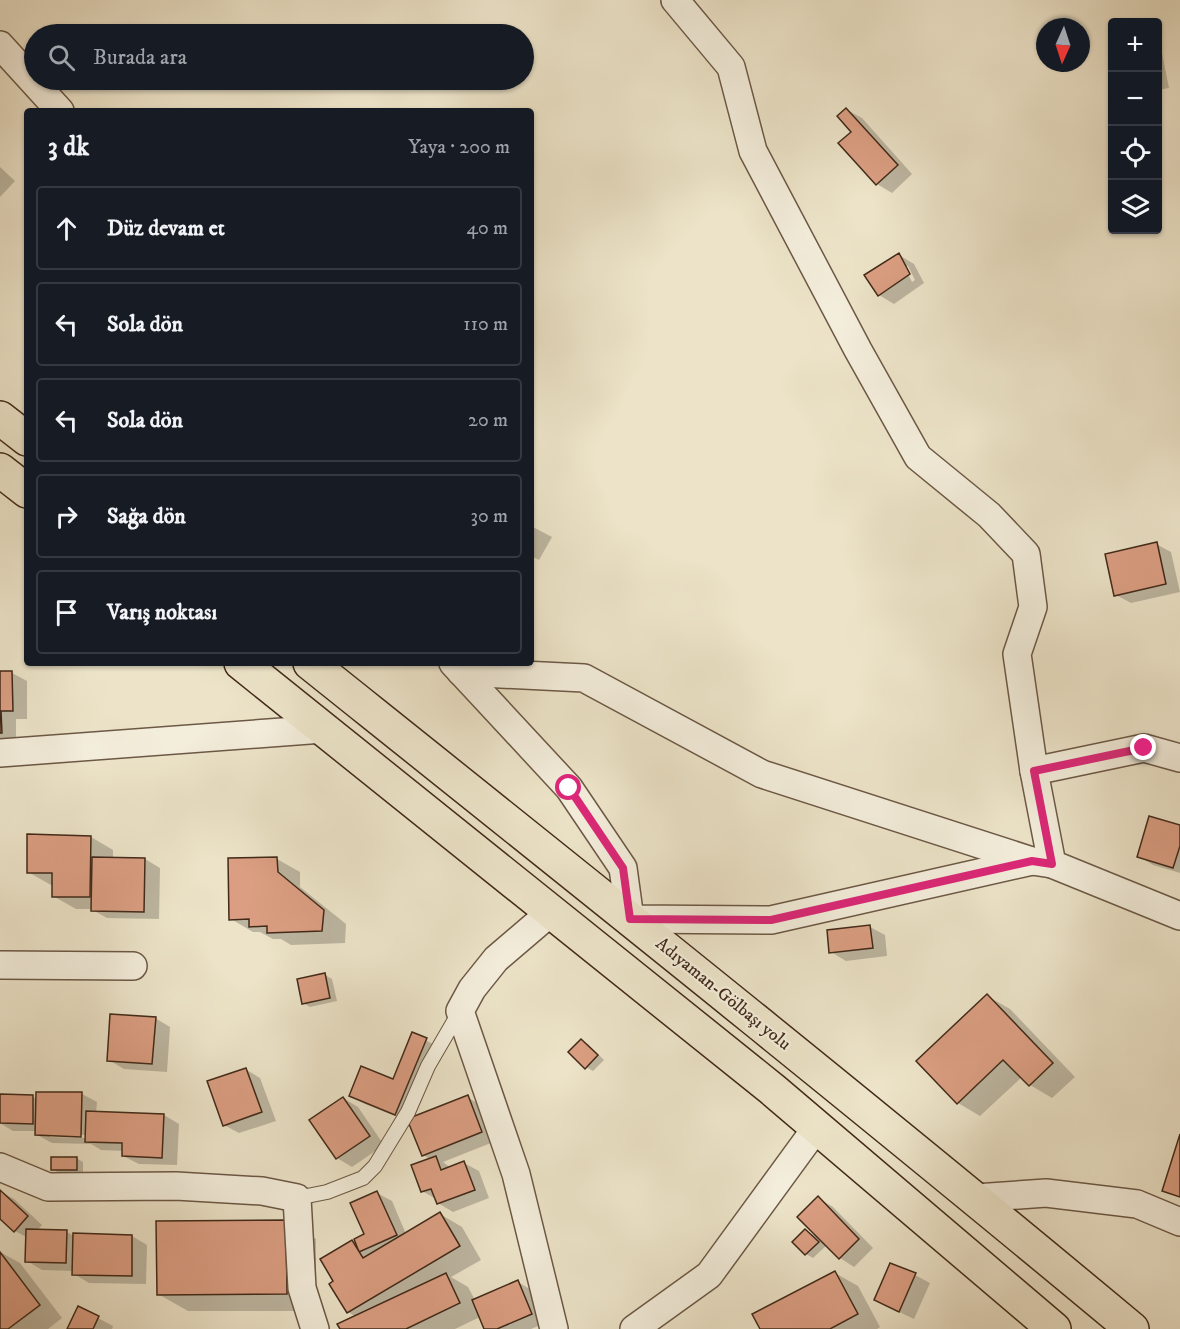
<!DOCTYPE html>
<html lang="tr">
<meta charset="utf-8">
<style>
body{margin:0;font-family:"IM FELL DW Pica",serif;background:#20242c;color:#f1f3f6}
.controls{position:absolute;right:18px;top:18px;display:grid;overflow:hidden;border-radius:6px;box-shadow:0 2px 4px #0004}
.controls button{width:54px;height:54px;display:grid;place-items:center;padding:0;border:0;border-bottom:2px solid #363941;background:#171b24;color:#f1f3f6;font:30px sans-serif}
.compass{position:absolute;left:1036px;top:18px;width:54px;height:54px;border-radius:50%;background:#171b24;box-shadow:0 2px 4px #0004;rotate:183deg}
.stop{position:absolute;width:18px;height:18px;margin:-14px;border:4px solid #db2777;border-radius:50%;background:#fff}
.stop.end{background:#db2777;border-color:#fff;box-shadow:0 2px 6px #0008}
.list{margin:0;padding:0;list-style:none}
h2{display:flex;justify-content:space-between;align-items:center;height:78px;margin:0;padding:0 24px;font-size:26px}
h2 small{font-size:20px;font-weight:400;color:#9ea1a6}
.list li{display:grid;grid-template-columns:39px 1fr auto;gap:18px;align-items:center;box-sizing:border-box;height:84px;margin:0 12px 12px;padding:0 12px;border:2px solid #363941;border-radius:6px}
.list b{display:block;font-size:22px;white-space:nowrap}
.list em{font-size:20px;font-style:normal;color:#9ea1a6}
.icon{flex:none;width:33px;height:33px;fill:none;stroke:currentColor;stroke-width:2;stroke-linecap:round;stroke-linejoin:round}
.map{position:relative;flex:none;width:1180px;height:1329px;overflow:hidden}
.search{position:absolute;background:#171b24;box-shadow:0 2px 4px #0004;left:24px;top:24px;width:510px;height:66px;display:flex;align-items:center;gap:15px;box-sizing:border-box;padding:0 21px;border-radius:33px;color:#9ea1a6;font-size:22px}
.panel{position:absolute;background:#171b24;box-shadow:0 2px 4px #0004;left:24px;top:108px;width:510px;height:558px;border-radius:6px}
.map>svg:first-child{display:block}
</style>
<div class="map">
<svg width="1180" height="1329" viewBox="0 0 1180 1329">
<rect width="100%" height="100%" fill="#ece3c8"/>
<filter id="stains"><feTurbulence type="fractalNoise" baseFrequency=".00333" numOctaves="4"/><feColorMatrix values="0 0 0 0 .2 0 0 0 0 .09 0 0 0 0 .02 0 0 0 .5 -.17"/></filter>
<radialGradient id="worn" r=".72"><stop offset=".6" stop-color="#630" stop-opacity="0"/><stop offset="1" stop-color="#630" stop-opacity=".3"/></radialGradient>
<g fill="#0003" fill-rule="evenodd">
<polygon points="1158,41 1160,43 1169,88 1158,90"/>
<polygon points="847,110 862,118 912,174 892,193 877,184 840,143 853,132"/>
<polygon points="0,167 15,181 0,197"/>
<path d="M899,255l15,9 10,19 -30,21 -15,-9zM904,266h4l7,14 -3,2z"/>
<polygon points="531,526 552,537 539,560 531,556"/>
<polygon points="1156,544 1171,552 1180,592 1131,603 1116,595"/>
<polygon points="0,672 12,673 27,681 27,719 16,719 16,741 0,741"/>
<polygon points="1180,827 1180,873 1153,865 1138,856"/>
<polygon points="91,837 113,850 113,859 145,859 160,868 159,919 107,918 91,909 76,909 53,896 53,885 51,885 28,872"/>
<polygon points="277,859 300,872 300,887 346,924 345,943 291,945 281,939 273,939 260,932 253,932 231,919"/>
<polygon points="870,927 885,935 887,956 846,961 831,952"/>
<polygon points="325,975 332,979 337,1001 310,1007 303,1003"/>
<polygon points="987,996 1010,1009 1075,1077 1052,1098 1030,1085 1022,1077 980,1116 958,1103"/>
<polygon points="155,1018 170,1027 167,1072 124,1069 109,1060"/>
<polygon points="413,1034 441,1048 412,1118 467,1097 482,1106 496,1141 443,1162 451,1168 464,1163 479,1171 489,1198 453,1212 438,1203 436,1199 422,1191 430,1159 423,1155 410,1122 365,1104 350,1095 394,1081"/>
<polygon points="581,1040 588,1044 604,1060 593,1071 586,1067"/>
<polygon points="245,1069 260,1078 276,1121 239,1133 224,1125"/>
<path d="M82,1094l15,8 -1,11 68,2 15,9 -2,41 -38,-1 -16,-8 1,-5 -23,-1 -10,-6 -39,-1 -15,-8v-4h-24l-13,-8v-27l33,1 4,2zM50,1134l39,1v3l-39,-1z"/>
<polygon points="343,1098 358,1107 384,1145 352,1167 337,1158"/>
<polygon points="76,1158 83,1162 83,1173 59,1173 52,1169"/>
<polygon points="0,1191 14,1199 42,1225 37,1231 67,1232 74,1236 132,1236 147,1245 146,1284 89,1283 74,1274 74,1271 42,1270 27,1261 28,1238 15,1231 0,1217"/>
<polygon points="377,1193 392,1201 406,1234 440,1214 462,1227 481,1260 451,1277 468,1287 475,1300 518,1282 533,1291 546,1323 531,1329 485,1329 480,1317 455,1329 342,1329 356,1317 348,1312 335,1282 352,1242 358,1246 366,1235"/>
<polygon points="818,1198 833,1207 873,1248 854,1267 840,1258 827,1245 813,1258 806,1254 805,1230 819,1238"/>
<polygon points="286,1222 316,1239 316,1311 188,1311 158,1294"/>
<polygon points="0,1252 20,1263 62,1318 48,1329 0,1329"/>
<polygon points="835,1273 858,1286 880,1327 877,1329 762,1329"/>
<polygon points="915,1275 930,1283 914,1319 891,1308 876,1300"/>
<polygon points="79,1308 113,1326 112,1329 69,1329"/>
</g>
<g fill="#db9e82" stroke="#412a19" stroke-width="1.5">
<polygon points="846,108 898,165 876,185 838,143 851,132 837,116"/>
<polygon points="899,253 910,274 878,296 864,275"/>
<polygon points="1157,542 1166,584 1114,596 1105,554"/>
<polygon points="0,671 12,671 13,711 1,711 2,733 0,733"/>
<polygon points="1149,816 1180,825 1180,846 1173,868 1137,857"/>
<polygon points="27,834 91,836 90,897 52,897 52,873 27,873"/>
<polygon points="92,857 145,858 144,912 91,911"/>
<polygon points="277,857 278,872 324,910 322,931 267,933 267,926 249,927 249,919 229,920 228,858"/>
<polygon points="870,925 873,948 829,953 827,930"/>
<polygon points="325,973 330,998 302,1004 297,979"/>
<polygon points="987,994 1053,1063 1029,1086 1003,1060 957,1104 916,1061"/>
<polygon points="110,1014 156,1017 152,1064 107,1061"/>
<polygon points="412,1032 427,1038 395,1115 349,1096 361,1066 393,1079"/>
<polygon points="581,1039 598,1055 585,1069 568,1052"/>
<polygon points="246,1068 262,1112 223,1126 207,1081"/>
<polygon points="36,1092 82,1092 81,1137 35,1135"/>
<polygon points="0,1094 33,1095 33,1124 0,1123"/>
<polygon points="468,1095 482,1132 422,1156 407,1119"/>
<polygon points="343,1097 370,1136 336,1159 309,1120"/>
<polygon points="86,1111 164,1114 162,1158 122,1156 122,1143 85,1142"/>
<polygon points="1180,1134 1180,1197 1162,1191"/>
<polygon points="436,1156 441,1170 464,1161 475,1190 437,1204 431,1189 421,1192 411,1165"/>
<rect x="51" y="1157" width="26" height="13"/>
<polygon points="0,1190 28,1216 14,1232 0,1219"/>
<polygon points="377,1191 397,1235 359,1252 354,1239 364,1234 350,1203"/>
<polygon points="818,1196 859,1239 839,1259 797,1217"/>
<polygon points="440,1212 460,1246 347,1313 329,1284 333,1281 320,1259 352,1240 363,1258"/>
<polygon points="286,1220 287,1294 157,1295 156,1221"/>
<polygon points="26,1229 67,1230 66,1263 25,1262"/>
<polygon points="805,1229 819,1242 805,1255 792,1242"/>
<polygon points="73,1233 132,1235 132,1276 72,1275"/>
<polygon points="0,1252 40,1305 8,1329 0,1329"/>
<polygon points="890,1263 916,1273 899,1312 874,1300"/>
<polygon points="835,1271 858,1314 830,1329 760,1329 752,1314"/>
<polygon points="446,1273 460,1303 406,1329 340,1329 337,1324"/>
<polygon points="518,1280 532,1314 497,1329 484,1329 472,1300"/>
<polygon points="78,1306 99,1316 93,1329 67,1329"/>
</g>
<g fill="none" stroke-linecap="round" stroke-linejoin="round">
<g stroke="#6c5845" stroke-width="16">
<polyline id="lane" points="297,1198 327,1192 363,1178 375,1166 408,1112 428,1066 460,1011"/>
</g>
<g stroke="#6c5845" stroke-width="30">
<g id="street">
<polyline points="675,0 731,67 753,151 858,350 918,457 989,515 1026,554 1033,607 1017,654 1034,771"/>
<polyline points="0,45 60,111"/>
<polyline points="453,663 569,788 623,868 630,919 771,920 1032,861"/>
<polyline points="461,672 584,678 762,774 1032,861 1052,864"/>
<polyline points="0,753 323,729"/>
<polyline points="1180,758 1144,748 1034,771 1052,864 1180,916"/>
<polyline points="551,912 496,959 472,989 460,1011 516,1174 554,1329"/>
<polyline points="0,965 133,966"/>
<polyline points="0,1167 48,1187 176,1186 262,1191 297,1198 302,1288 315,1329"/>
<polyline points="975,1198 1046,1193 1137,1204 1180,1222"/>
<polyline points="634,1329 709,1275 817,1127"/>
</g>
</g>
<g stroke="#412a19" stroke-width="36">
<g id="highway">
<polyline points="0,418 27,439"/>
<polyline points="0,470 27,491"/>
<polyline points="241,663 772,1089 1054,1329"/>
<path d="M310,663c275,220 551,440 822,666"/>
</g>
</g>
<use href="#lane" stroke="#f3eddb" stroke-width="14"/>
<use href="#street" stroke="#f3eddb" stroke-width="27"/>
<use href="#highway" stroke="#ece3c8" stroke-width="33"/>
</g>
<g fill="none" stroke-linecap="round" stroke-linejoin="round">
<polyline stroke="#db2777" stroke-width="8" points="569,788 623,868 630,919 771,920 1032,861 1052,864 1034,771 1144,748"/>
</g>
<g text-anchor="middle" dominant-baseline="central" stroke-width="4.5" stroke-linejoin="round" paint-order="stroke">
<g font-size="18" fill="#412a19" stroke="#f3eddb">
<text transform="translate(723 994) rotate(39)">Adıyaman-Gölbaşı yolu</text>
</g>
</g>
<rect width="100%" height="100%" filter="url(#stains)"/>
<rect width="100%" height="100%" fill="url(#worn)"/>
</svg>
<div class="controls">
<button>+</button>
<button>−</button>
<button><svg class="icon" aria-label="locate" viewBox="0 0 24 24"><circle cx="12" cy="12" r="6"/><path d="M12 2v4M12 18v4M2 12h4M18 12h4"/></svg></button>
<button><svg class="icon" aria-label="layers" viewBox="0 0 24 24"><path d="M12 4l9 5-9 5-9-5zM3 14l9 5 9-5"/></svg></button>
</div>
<svg class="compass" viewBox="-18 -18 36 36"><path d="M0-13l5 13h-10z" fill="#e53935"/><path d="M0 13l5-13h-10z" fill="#9ea1a6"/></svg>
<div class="stop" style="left:569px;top:788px"></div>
<div class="stop end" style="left:1144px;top:748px"></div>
<div class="search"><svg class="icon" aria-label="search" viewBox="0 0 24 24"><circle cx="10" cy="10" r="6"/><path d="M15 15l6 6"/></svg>Burada ara</div>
<section class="panel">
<h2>3 dk<small>Yaya · 200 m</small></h2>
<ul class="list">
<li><svg class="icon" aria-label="ahead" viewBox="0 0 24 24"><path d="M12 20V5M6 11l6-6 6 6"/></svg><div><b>Düz devam et</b></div><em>40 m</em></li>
<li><svg class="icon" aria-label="left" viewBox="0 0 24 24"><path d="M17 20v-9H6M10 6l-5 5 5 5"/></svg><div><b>Sola dön</b></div><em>110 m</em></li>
<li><svg class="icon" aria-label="left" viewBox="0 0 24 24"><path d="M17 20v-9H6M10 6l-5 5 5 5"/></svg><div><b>Sola dön</b></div><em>20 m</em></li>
<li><svg class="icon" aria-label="right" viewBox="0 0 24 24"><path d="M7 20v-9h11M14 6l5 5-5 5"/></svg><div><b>Sağa dön</b></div><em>30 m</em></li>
<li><svg class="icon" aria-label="arrive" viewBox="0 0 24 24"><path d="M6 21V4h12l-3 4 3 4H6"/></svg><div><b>Varış noktası</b></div></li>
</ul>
</section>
</div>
